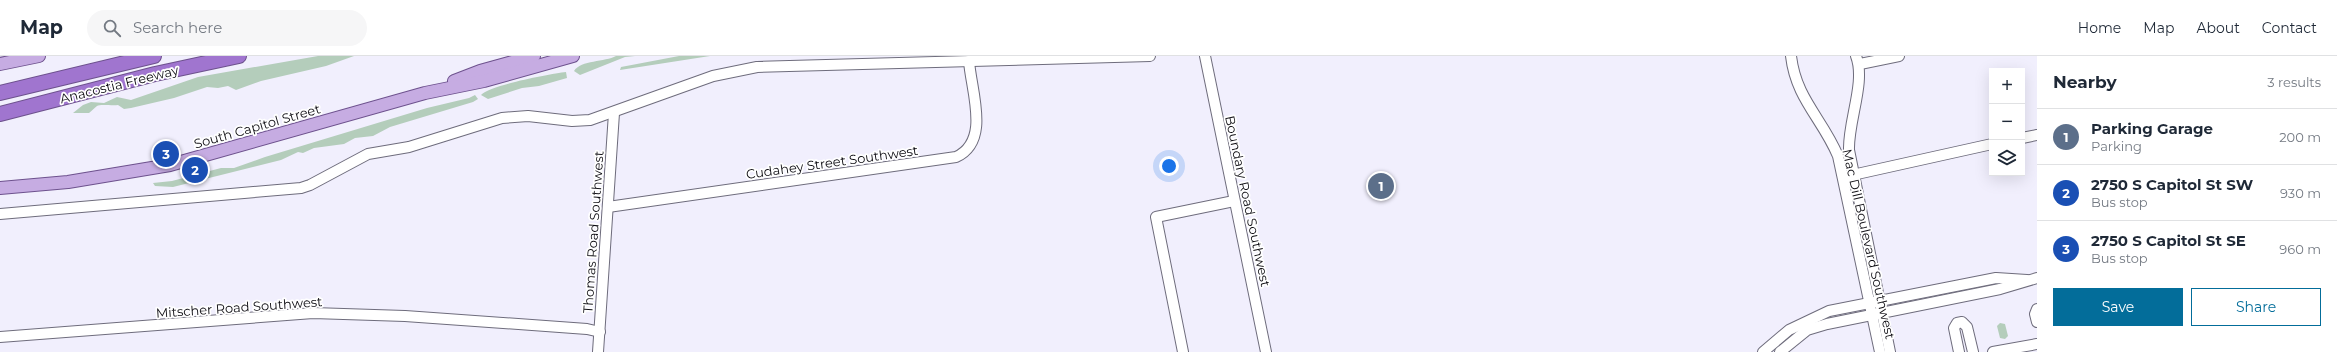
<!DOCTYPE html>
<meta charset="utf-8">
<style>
body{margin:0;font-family:Montserrat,sans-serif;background:#f6f6f7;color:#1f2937}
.controls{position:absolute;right:12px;top:12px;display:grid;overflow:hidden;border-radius:0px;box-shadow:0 4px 16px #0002}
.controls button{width:36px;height:36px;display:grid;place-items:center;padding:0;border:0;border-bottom:1px solid #e0e1e3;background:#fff;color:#1f2937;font:20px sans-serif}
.you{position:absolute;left:1169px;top:110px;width:14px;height:14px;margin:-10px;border:3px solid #fff;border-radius:50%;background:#1a73e8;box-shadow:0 0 0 6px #1a73e833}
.badge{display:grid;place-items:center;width:26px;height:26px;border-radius:50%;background:#036d9a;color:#fff;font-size:13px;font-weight:700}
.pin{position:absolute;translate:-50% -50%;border:2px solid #fff;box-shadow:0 1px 4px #0006}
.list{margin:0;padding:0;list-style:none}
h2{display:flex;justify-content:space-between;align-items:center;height:52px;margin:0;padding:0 16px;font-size:17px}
h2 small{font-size:13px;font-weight:400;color:#747a83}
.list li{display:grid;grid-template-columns:26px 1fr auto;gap:12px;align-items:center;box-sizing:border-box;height:56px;padding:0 16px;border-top:1px solid #e0e1e3}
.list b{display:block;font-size:15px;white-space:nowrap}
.list p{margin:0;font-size:13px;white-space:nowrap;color:#747a83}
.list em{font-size:13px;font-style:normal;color:#747a83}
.actions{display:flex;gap:8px;padding:12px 16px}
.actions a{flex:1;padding:9px 0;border:1px solid #036d9a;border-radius:0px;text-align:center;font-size:14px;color:#036d9a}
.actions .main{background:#036d9a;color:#fff}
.icon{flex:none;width:22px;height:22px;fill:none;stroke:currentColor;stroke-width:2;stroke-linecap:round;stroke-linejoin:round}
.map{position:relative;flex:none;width:2037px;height:296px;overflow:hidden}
header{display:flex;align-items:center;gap:24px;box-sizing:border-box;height:56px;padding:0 20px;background:#fff;border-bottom:1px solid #e0e1e3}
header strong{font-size:19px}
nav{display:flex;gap:22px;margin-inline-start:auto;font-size:14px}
.search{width:280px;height:36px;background:#f6f6f7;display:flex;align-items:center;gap:10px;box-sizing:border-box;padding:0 14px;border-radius:22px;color:#747a83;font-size:15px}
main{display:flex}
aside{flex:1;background:#fff}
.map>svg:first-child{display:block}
</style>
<header>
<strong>Map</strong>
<div class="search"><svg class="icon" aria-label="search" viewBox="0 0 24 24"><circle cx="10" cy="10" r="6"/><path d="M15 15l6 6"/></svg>Search here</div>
<nav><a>Home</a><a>Map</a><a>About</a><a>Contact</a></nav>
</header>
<main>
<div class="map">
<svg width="2037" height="296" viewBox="0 0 2037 296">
<rect width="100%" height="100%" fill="#f1effd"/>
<g fill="#b4cdbb">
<path d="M318,0h36l-28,10 -65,15 -25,9 -8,-4 -10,2 -11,-1 -33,11 -43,10 -7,1 -6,-4c-5,1 -18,-1 -21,1 -3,2 -5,5 -8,7h-16l10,-8 8,-3 13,1 13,-6 14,3 67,-23z"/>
<path d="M616,0h19l-10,1 -45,18 -6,-4c7,-11 31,-9 42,-15z"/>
<polygon points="679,0 710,0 620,14 621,11"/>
<path d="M566,16l1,6 -28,8 -17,2 -34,11 -7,-4c9,-10 69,-21 85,-23z"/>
<polygon points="475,39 478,43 473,46 390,71 373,80 355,82 344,88 314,92 303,97 298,96 281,104 173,131 155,130 153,127 172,125 221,112 234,112 265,101 427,52 469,42"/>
<polygon points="2000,267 2005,268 2008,280 2005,283 2000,282 1997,270"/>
</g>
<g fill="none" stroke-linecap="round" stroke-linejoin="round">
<g stroke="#6e6c7c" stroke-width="12">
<g id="minor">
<polyline points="1205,0 1266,296"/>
<path d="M1791,0c5,43 31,62 47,100l42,196"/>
<path d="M1856,0c10,26 -8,65 -7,94l41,202"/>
<polyline points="1860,8 1899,0"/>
<polyline points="2022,82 2037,79"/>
<polyline points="1848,120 1992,88"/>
<path d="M608,151l348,-50c35,-16 15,-66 13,-96"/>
<polyline points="0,158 301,132 310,129 368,98 409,91 502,62 528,60 572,65 590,64 713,20 757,11 1150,0"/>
<polyline points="2037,253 2035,258 2037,266"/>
<polyline points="0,281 313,257 405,260 587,273 600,276"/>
<polyline points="598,296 614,57"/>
<polyline points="1183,296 1156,161 1234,145"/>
<polyline points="1763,296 1789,274 1829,255 1996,222 2027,224"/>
<polyline points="1780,296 1807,274 1827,268 2000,233 2037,222"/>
<polyline points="1959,296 1954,272 1957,267 1962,266 1967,271 1973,296"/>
<polyline points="1993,296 2037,288"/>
</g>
</g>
<g stroke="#6d518d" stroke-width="14">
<g id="major">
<polyline points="0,8 39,0"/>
<polyline points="454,25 480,15 534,0"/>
<polyline points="0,132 68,126 170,109 425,37 484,25 573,0"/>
</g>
</g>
<g stroke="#6d518d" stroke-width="16">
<g id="highway">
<polyline points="0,37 154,0"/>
<polyline points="0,58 155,18 239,0"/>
</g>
</g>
<use href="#minor" stroke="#fff" stroke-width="10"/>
<use href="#major" stroke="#c6ace2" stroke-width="12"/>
<use href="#highway" stroke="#a075cf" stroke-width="14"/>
</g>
<g text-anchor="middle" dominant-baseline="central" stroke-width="3.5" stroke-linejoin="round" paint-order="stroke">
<g font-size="13" fill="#0e0d13" stroke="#fff">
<text transform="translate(119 28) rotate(-14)">Anacostia Freeway</text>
<text transform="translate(257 70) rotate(-16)">South Capitol Street</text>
<text transform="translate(832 106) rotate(-8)">Cudahey Street Southwest</text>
<text transform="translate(1248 145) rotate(78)">Boundary Road Southwest</text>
<text transform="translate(593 176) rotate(-86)">Thomas Road Southwest</text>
<text transform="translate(1869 188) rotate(77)">Mac Dill Boulevard Southwest</text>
<text transform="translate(239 251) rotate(-4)">Mitscher Road Southwest</text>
</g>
</g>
</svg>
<div class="controls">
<button>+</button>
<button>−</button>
<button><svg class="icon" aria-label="layers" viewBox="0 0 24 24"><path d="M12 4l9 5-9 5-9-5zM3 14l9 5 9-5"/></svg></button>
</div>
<div class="you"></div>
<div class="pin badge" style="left:1381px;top:130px;background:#5c6f8a">1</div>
<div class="pin badge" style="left:195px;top:114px;background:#1a4fb4">2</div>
<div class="pin badge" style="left:166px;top:98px;background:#1a4fb4">3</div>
</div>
<aside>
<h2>Nearby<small>3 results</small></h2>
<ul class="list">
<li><span class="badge" style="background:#5c6f8a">1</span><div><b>Parking Garage</b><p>Parking</p></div><em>200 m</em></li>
<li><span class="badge" style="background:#1a4fb4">2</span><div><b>2750 S Capitol St SW</b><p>Bus stop</p></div><em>930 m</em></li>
<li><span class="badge" style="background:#1a4fb4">3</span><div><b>2750 S Capitol St SE</b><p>Bus stop</p></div><em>960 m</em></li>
</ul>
<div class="actions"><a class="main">Save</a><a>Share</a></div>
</aside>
</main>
